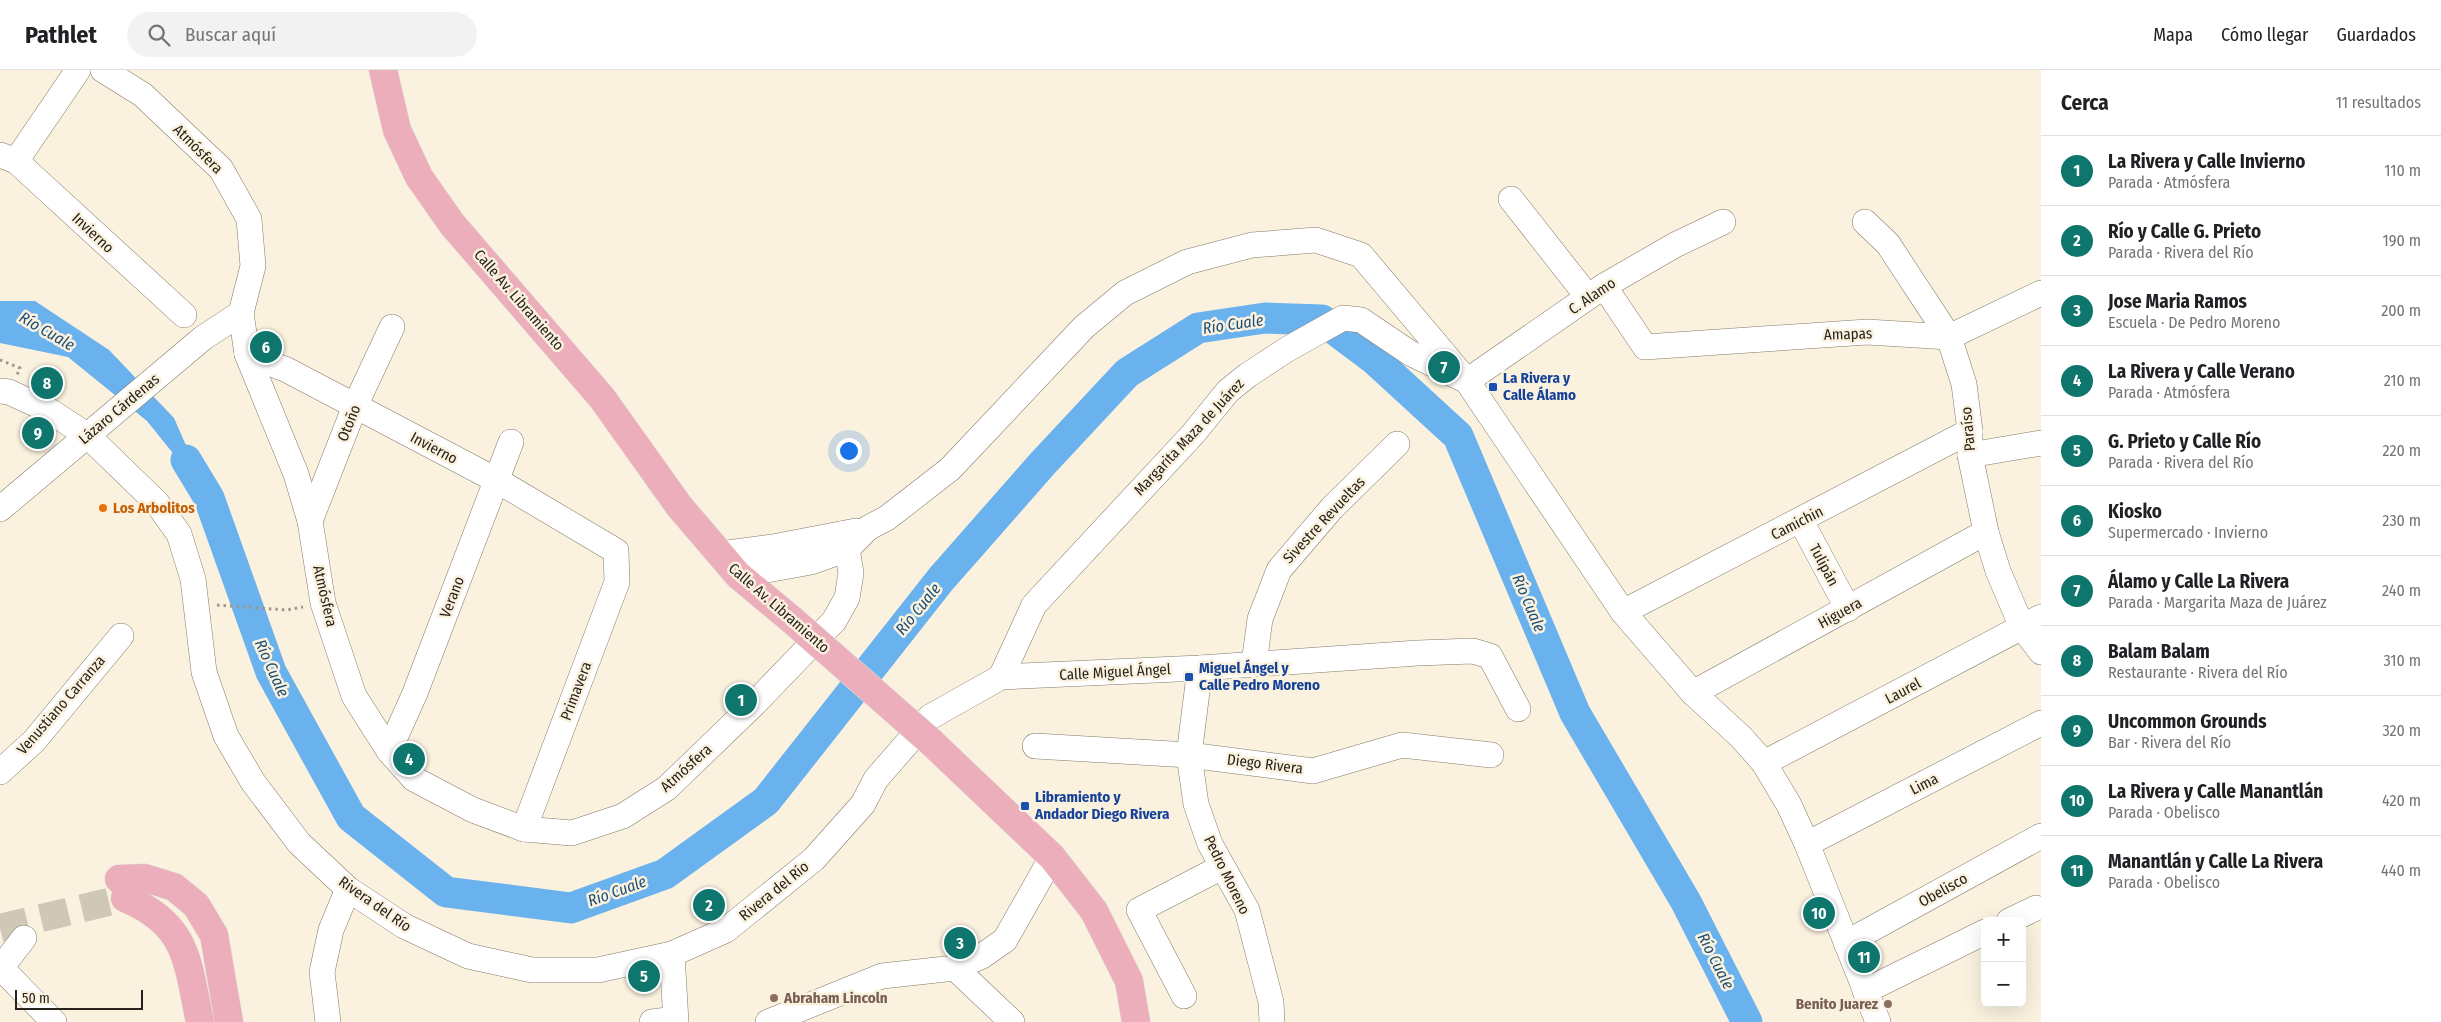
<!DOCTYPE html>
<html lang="es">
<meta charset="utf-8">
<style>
body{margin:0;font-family:"Fira Sans Condensed",sans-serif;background:#f2f2f2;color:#202124}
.controls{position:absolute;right:15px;bottom:15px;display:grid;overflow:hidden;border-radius:8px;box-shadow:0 5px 20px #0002}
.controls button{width:45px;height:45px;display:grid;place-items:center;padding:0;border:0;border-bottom:1px solid #e0e0e0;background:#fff;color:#202124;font:25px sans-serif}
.scale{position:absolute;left:15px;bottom:12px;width:128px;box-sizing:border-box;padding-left:5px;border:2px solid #27231c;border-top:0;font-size:14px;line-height:18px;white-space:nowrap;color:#27231c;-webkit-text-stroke:4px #faf1de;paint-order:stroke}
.you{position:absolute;left:848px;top:380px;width:18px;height:18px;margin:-12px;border:4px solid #fff;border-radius:50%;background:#1a73e8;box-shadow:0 0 0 8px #1a73e833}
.badge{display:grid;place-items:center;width:32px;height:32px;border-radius:50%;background:#0f766e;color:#fff;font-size:16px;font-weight:700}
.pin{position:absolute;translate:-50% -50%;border:2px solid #fff;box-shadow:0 1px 5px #0006}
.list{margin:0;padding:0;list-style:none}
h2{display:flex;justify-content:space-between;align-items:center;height:65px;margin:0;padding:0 20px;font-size:21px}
h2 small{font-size:16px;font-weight:400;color:#757577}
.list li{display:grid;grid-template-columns:32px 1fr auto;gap:15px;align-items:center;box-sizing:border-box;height:70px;padding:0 20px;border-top:1px solid #e0e0e0}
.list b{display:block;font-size:19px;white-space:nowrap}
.list p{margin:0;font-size:16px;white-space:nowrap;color:#757577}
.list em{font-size:16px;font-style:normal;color:#757577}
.icon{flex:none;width:28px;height:28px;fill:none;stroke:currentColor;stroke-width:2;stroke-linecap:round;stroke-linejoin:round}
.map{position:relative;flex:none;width:2041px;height:952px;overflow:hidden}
header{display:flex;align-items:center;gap:30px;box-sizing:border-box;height:70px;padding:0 25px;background:#fff;border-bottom:1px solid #e0e0e0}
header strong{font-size:24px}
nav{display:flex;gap:28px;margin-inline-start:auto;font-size:18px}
.search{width:350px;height:45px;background:#f2f2f2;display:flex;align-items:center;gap:12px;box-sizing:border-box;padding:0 18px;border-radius:28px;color:#757577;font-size:19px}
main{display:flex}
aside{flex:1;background:#fff}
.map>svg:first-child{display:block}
</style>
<header>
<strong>Pathlet</strong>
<div class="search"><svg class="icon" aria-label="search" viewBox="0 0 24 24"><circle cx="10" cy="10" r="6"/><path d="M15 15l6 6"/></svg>Buscar aquí</div>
<nav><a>Mapa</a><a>Cómo llegar</a><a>Guardados</a></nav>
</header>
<main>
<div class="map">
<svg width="2041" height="952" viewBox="0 0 2041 952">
<rect width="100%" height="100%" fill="#faf1de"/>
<polygon fill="#6ab2ed" points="0,231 35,231 109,280 174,348 209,428 147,351 68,287 0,273"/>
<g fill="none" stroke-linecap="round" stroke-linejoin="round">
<polyline stroke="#6ab2ed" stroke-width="31" points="186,390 209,428 271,602 351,747 446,822 571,838 665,804 766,731 941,509 1043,393 1127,303 1198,258 1265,248 1322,250 1374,289 1458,366 1575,643 1686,832 1747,952"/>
<polyline stroke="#d0c8b7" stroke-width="28" stroke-dasharray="28 14" stroke-linecap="butt" points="0,858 125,828"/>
<g stroke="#837b69" stroke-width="26">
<g id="minor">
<polyline points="103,0 143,25 221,99 249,149 253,196 241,243 247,284 296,404 310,451 323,533 354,626 389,681 414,709 473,740 524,759 572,763 623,746 667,718 755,633 834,551 847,528 851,503 847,479 841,464"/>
<polyline points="0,85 16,91 184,245"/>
<polyline points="16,91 78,0"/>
<polyline points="1511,129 1588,227"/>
<polyline points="1865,152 1888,174 1949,267 1964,314 1970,361 1970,385 1986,462 1998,501 2022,557 2041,582"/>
<polyline points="1604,216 1645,277 1867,262 1949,267 2041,223"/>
<polyline points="247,284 287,300 498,411 616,481 617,512 524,759"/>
<polyline points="0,321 9,322 50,341 88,366 157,433 179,464 193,509 204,602 226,666 253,712 299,773 348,819 404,856 468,886 532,900 598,900 672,884 726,860 814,789 863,734 876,709 930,647 1001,607 1200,598 1418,583 1473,581 1490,586 1518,639"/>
<polyline points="1970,385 2041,373"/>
<polyline points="0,439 203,268 241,243"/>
<polyline points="310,451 355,336 392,257"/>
<polyline points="1801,451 1848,539"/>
<polyline points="720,484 773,477 856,461"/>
<polyline points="738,505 811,492 847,479 868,458 887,448 950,399 1084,257 1125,223 1187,192 1252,175 1316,170 1361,185 1467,311 1623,542 1693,623 1741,667 1764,693 1789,735 1807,774 1878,952"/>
<polyline points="1623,542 1970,361"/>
<polyline points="1254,594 1260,549 1279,500 1332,438 1397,374"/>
<polyline points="1200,598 1189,685 1196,734 1210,774 1247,840 1271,932 1272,952"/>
<polyline points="1001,607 1034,535 1193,364 1228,321 1248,305 1286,280 1343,248 1361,250 1410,283 1467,311 1604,216 1675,175 1723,152"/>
<polyline points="1693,623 1986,462"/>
<polyline points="1035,676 1189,685 1313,701 1402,675 1491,685"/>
<polyline points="389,681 415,623 511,372"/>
<polyline points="1764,693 2041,547"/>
<polyline points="0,702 34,671 121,566"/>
<polyline points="1807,774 2041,653"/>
<polyline points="2009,851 2036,838"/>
<polyline points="1846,873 2041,766"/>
<polyline points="672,884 676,952"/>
<polyline points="1,898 54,952"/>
<polyline points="955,898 1012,952"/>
<polyline points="0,899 24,868"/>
<polyline points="1865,921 1985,862"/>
<polyline points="1184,926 1139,840 1222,797"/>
<polyline points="328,952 322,902 331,860 348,819"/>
<polyline points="652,952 675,949"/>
<polyline points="768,952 882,906 955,898 982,886 1005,870 1052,787"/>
</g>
</g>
<g stroke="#dcdcdb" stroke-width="29">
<g id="major">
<polyline points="383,0 397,60 419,107 452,154 602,328 679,436 738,505 792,550"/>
<polyline points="930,671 1052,787 1094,841 1129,911 1136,952"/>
<polyline points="119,809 145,808 174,817 196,835 214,865 229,952"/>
<path d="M125,828c64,27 62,64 75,124"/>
</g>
</g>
<g stroke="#9f988a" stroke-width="3" stroke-dasharray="2.5 4" stroke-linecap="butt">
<polyline points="0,290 20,298 17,305"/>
<polyline points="217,535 287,540 303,537"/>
</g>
<use href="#minor" stroke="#fff" stroke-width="25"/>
<use href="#major" stroke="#edaebc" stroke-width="28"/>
<g stroke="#dcdcdb" stroke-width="29" stroke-linecap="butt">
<polyline id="major-bridge" points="792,550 930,671"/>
</g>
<use href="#major-bridge" stroke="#edaebc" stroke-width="28"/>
</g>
<g fill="#1a4fb4" stroke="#faf1de" stroke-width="2">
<rect x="1488" y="312" width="10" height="10" rx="2.5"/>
<rect x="1184" y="602" width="10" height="10" rx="2.5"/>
<rect x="1020" y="731" width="10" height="10" rx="2.5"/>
</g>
<circle fill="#e8710a" stroke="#faf1de" stroke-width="2" cx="103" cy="438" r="5"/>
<g fill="#8d6e63" stroke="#faf1de" stroke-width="2">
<circle cx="774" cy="928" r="5"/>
<circle cx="1888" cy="934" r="5"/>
</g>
<g text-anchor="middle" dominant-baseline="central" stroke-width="5" stroke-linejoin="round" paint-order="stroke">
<g font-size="15" fill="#27231c" stroke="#faf1de">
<text transform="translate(198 79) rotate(45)">Atmósfera</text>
<text transform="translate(93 163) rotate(43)">Invierno</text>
<text transform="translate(1592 226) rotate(-34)">C. Alamo</text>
<text transform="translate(519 230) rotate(49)">Calle Av. Libramiento</text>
<text transform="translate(1848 264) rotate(-2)">Amapas</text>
<text transform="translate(119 339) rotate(-40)">Lázaro Cárdenas</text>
<text transform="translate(349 353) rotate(-68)">Otoño</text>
<text transform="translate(1968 359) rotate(-95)">Paraíso</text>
<text transform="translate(1189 367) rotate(-47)">Margarita Maza de Juárez</text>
<text transform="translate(434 378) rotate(28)">Invierno</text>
<text transform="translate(1324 450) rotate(-47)">Sivestre Revueltas</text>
<text transform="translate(1797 453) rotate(-27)">Camichin</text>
<text transform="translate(1824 495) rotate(62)">Tulipán</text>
<text transform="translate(325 526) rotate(77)">Atmósfera</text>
<text transform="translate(452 527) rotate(-69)">Verano</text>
<text transform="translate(779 538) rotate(41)">Calle Av. Libramiento</text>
<text transform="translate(1840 543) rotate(-29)">Higuera</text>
<text transform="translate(1115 602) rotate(-3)">Calle Miguel Ángel</text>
<text transform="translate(576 621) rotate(-69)">Primavera</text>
<text transform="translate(1903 621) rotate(-28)">Laurel</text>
<text transform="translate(61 635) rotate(-49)">Venustiano Carranza</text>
<text transform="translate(1265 694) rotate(7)">Diego Rivera</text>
<text transform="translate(686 698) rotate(-42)">Atmósfera</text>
<text transform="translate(1924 714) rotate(-27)">Lima</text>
<text transform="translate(1227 805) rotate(64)">Pedro Moreno</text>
<text transform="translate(1943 820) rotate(-29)">Obelisco</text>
<text transform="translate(774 821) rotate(-39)">Rivera del Río</text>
<text transform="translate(375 834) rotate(35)">Rivera del Río</text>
</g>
<g font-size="15" font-weight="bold" fill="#164399" stroke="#faf1de" text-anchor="start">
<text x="1503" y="308">La Rivera y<tspan x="1503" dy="17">Calle Álamo</tspan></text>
<text x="1199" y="598">Miguel Ángel y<tspan x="1199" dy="17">Calle Pedro Moreno</tspan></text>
<text x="1035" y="727">Libramiento y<tspan x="1035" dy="17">Andador Diego Rivera</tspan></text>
</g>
<g font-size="15" font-weight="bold" fill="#c56008" stroke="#faf1de" text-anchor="start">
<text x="113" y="438">Los Arbolitos</text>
</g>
<g font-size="15" font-weight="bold" fill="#785e54" stroke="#faf1de" text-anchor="start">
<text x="784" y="928">Abraham Lincoln</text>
<text x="1878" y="934" text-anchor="end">Benito Juarez</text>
</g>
<g font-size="16" font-style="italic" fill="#1a4e75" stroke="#faf1de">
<text transform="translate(1233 254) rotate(-8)">Río Cuale</text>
<text transform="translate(47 261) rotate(30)">Río Cuale</text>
<text transform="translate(1529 533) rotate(67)">Río Cuale</text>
<text transform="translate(918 539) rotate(-51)">Río Cuale</text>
<text transform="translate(272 598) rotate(66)">Río Cuale</text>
<text transform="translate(617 821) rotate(-20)">Río Cuale</text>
<text transform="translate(1716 891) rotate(63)">Río Cuale</text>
</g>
</g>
</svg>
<div class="controls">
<button>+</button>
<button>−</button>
</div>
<div class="scale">50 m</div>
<div class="you"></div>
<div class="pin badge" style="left:741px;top:630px">1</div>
<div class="pin badge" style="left:709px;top:835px">2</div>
<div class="pin badge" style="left:960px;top:873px">3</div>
<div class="pin badge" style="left:409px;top:689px">4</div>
<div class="pin badge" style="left:644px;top:906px">5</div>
<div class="pin badge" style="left:266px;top:277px">6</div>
<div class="pin badge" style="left:1444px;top:297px">7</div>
<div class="pin badge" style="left:47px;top:313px">8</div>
<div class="pin badge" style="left:38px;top:363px">9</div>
<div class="pin badge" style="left:1819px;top:843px">10</div>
<div class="pin badge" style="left:1864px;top:887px">11</div>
</div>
<aside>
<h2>Cerca<small>11 resultados</small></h2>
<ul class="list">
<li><span class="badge">1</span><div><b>La Rivera y Calle Invierno</b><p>Parada · Atmósfera</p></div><em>110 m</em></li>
<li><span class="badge">2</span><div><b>Río y Calle G. Prieto</b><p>Parada · Rivera del Río</p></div><em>190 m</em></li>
<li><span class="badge">3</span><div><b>Jose Maria Ramos</b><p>Escuela · De Pedro Moreno</p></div><em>200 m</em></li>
<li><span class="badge">4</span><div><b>La Rivera y Calle Verano</b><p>Parada · Atmósfera</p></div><em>210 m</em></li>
<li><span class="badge">5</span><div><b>G. Prieto y Calle Río</b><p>Parada · Rivera del Río</p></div><em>220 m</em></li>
<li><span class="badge">6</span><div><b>Kiosko</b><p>Supermercado · Invierno</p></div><em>230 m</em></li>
<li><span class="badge">7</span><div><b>Álamo y Calle La Rivera</b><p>Parada · Margarita Maza de Juárez</p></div><em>240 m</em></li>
<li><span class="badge">8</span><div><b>Balam Balam</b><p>Restaurante · Rivera del Río</p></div><em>310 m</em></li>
<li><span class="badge">9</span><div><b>Uncommon Grounds</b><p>Bar · Rivera del Río</p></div><em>320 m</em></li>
<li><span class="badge">10</span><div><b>La Rivera y Calle Manantlán</b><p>Parada · Obelisco</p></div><em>420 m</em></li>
<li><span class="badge">11</span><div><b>Manantlán y Calle La Rivera</b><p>Parada · Obelisco</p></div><em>440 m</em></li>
</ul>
</aside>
</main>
